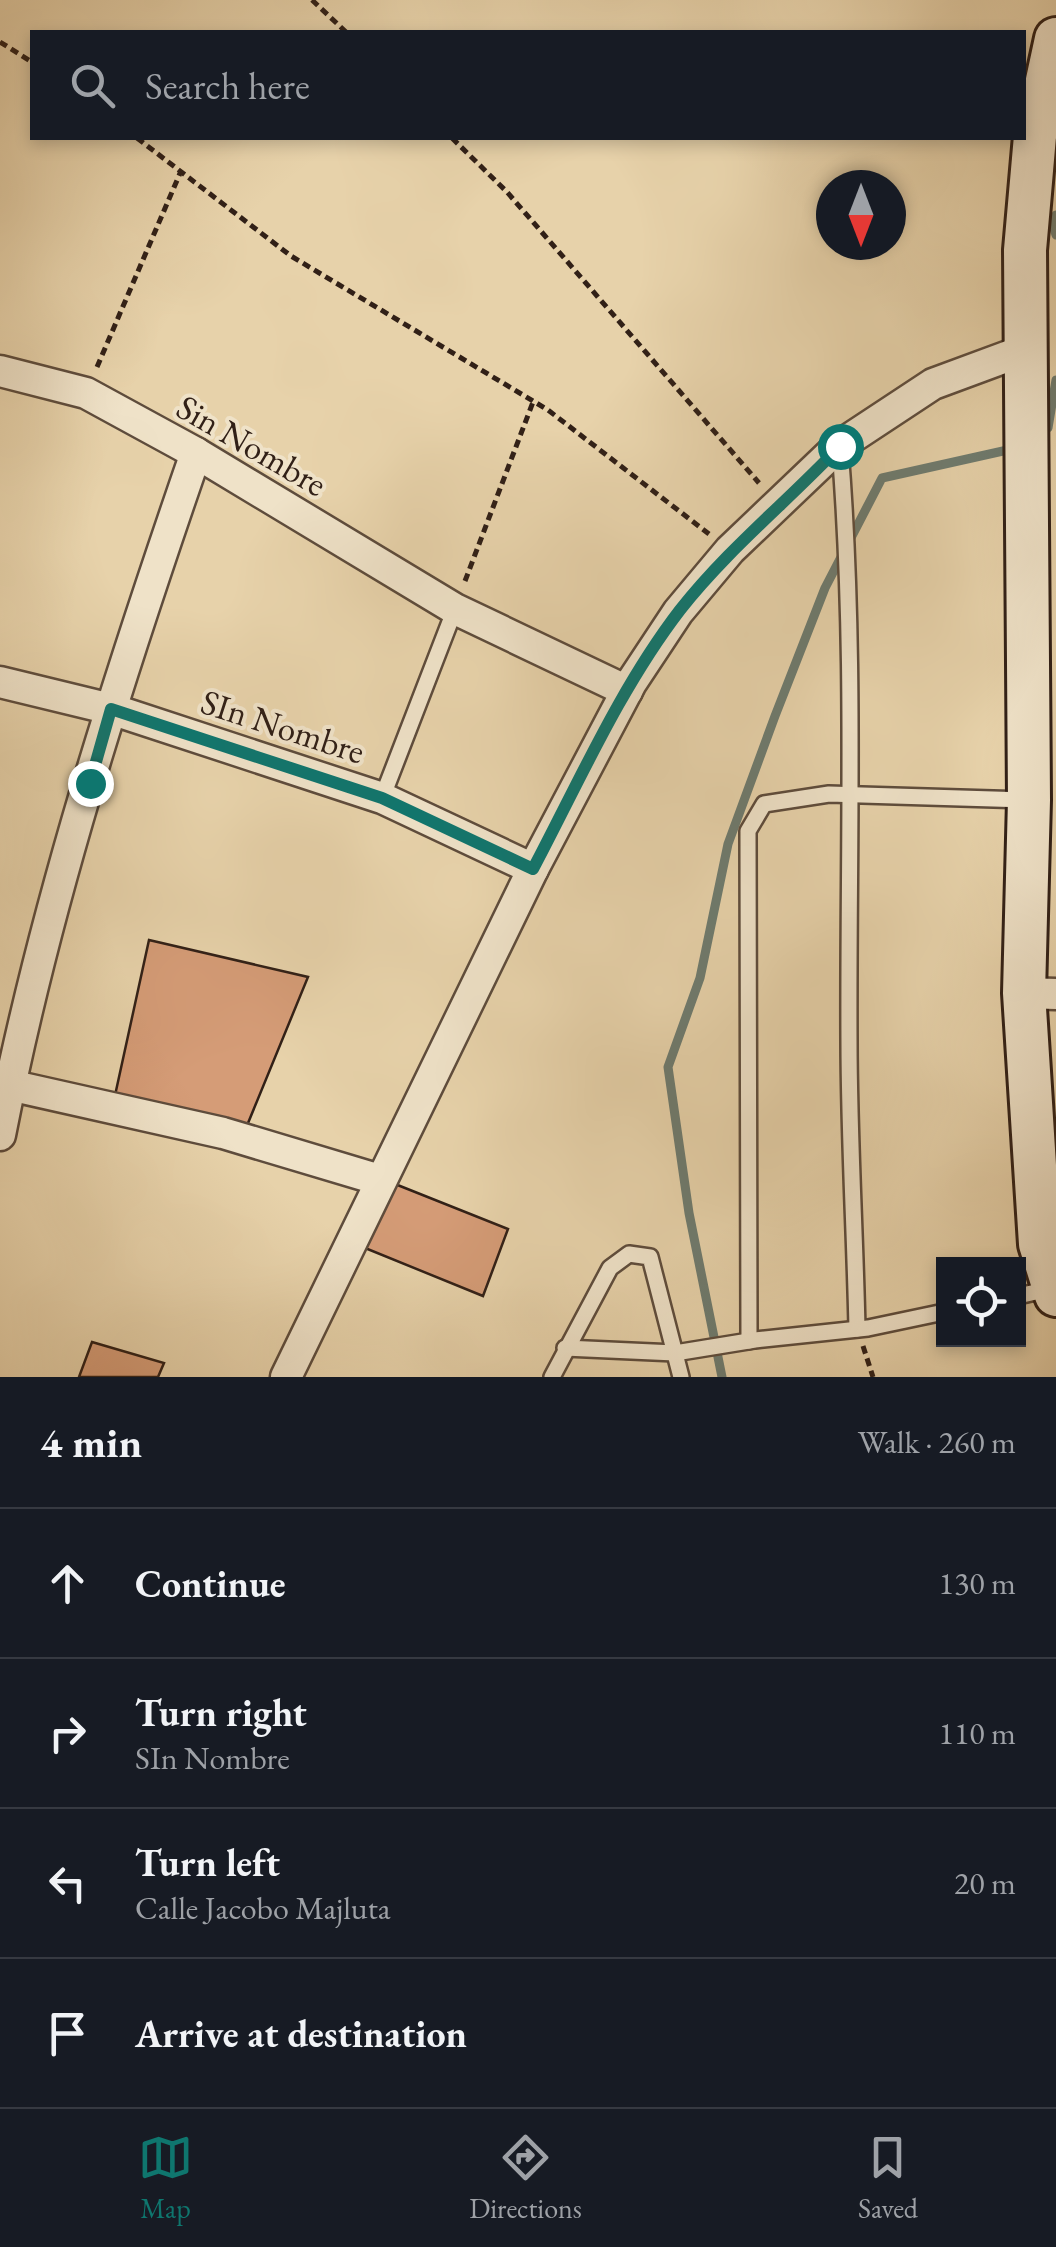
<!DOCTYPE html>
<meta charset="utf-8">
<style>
body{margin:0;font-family:"EB Garamond",serif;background:#242831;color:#f1f3f6}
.controls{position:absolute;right:30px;bottom:30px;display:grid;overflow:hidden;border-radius:0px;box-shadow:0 5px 15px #0003}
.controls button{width:90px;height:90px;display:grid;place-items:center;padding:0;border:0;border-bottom:2px solid #363941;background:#171b24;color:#f1f3f6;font:50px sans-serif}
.compass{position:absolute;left:816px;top:170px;width:90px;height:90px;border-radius:50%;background:#171b24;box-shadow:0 5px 15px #0003;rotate:180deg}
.stop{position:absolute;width:30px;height:30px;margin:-22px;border:8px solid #0f766e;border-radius:50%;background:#fff}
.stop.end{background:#0f766e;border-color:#fff;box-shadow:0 2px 10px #0008}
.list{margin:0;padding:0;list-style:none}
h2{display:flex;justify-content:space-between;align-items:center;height:130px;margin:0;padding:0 40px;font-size:42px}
h2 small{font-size:32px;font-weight:400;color:#9ea1a6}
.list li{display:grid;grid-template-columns:65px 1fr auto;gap:30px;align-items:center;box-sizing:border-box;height:150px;padding:0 40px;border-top:2px solid #363941}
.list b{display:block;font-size:38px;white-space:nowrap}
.list p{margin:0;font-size:32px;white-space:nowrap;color:#9ea1a6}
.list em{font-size:32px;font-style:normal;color:#9ea1a6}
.icon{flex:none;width:55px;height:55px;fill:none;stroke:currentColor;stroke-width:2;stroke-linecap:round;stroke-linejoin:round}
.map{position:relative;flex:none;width:1056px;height:1377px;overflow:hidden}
.search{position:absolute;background:#171b24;box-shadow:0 5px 15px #0003;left:30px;right:30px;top:30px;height:110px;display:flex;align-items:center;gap:25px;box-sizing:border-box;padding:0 35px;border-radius:0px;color:#9ea1a6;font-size:38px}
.sheet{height:730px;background:#171b24}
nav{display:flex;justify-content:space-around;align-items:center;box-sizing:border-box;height:140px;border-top:2px solid #363941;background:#171b24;font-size:28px;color:#9ea1a6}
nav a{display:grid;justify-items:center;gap:5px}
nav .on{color:#0f766e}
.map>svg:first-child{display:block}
</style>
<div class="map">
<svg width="1056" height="1377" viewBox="0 0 1056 1377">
<rect width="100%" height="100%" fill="#e7d2aa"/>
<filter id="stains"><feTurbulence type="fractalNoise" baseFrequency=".002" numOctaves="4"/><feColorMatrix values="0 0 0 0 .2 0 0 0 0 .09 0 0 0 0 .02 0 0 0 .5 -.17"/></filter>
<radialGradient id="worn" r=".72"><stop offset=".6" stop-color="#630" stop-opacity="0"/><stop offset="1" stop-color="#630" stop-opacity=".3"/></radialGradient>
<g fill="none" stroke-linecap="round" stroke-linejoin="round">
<g stroke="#6e7b6f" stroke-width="9">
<polyline points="1056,215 1053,225 1056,235"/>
<polyline points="1038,434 1048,428 1056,380"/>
<polyline points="722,1377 689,1213 668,1067 700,978 728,844 775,716 825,588 882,478 1012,449"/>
</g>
</g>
<g fill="#d59c77" stroke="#312017" stroke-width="2.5">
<polygon points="149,940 308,977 246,1128 114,1100"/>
<polygon points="390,1182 508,1229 483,1296 365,1248"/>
<polygon points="92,1342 164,1363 158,1377 79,1377"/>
</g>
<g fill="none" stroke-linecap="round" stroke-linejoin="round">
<g stroke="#5e4c3c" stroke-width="20">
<g id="lane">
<path d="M840,449c16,197 8,394 9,592 0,96 6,192 8,288"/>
<polyline points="382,798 455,609"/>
<polyline points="1018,1296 1049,1289"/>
<polyline points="749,1341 748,831 764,804 829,794 1028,800"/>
<polyline points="565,1348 675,1353 755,1340 868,1328 944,1312"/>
<polyline points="552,1377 610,1268 629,1254 650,1257 681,1377"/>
</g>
</g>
<g stroke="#5e4c3c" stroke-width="35">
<g id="street">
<polyline points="0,371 86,393 196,453 455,609 627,691"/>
<polyline points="0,682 111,709 382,798 533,869"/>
<polyline points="1024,993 1056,994"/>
<polyline points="0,1083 223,1133 380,1180"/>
<path d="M0,1135c45,-231 119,-459 196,-682"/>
<polyline points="286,1377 533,869 631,683 678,612 730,550 839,446 933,384 1025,350"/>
</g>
</g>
<g stroke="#312017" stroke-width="48">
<polyline id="secondary" points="1056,39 1035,136 1025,250 1029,800 1024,993 1040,1244 1056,1295"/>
</g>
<g stroke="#312017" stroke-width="5" stroke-dasharray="8 5" stroke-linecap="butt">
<polyline points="312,0 346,32"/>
<polyline points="0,42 32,62"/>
<polyline points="137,138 291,256 548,410 709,534"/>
<polyline points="452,138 507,192 759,483"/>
<polyline points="97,367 181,171"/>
<polyline points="465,581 533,402"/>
<polyline points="863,1346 873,1377"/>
</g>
<use href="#lane" stroke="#efe2c8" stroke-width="15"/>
<use href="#street" stroke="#efe2c8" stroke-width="30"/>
<use href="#secondary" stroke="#efe2c8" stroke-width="42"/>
</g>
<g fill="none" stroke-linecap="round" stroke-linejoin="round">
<path stroke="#0f766e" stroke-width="12" d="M90,783l21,-74 271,89 151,71c46,-87 87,-181 147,-259 48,-61 107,-108 160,-164"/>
</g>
<g text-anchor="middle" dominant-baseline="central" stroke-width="8" stroke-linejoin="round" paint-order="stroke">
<g font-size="35" fill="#312017" stroke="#efe2c8">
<text transform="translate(252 445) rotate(30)">Sin Nombre</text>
<text transform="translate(283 726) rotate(18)">SIn Nombre</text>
</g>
</g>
<rect width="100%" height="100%" filter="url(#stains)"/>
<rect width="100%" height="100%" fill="url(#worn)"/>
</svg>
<div class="controls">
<button><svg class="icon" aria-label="locate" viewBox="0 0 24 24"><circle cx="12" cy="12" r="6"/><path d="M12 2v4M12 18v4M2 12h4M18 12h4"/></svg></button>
</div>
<svg class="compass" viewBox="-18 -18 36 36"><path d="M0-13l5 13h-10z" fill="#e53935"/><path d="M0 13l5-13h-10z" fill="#9ea1a6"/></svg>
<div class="stop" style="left:840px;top:446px"></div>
<div class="stop end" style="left:90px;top:783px"></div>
<div class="search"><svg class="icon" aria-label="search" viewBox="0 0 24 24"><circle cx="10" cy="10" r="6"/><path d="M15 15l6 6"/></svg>Search here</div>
</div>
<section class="sheet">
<h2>4 min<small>Walk · 260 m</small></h2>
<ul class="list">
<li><svg class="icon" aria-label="ahead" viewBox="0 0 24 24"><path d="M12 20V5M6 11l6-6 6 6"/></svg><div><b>Continue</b></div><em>130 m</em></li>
<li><svg class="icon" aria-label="right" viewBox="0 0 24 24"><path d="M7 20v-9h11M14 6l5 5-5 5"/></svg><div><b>Turn right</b><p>SIn Nombre</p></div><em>110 m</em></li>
<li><svg class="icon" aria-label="left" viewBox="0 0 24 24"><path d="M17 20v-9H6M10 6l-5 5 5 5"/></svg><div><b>Turn left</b><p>Calle Jacobo Majluta</p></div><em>20 m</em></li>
<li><svg class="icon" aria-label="arrive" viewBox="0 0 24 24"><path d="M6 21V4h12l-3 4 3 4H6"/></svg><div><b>Arrive at destination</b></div></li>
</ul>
</section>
<nav>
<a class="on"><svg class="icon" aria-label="map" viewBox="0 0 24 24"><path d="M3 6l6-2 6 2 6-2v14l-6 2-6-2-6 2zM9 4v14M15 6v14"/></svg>Map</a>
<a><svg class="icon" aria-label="directions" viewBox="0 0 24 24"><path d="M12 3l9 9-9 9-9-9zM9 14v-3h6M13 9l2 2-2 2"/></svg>Directions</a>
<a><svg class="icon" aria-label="saved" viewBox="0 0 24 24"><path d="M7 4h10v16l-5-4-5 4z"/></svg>Saved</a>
</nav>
